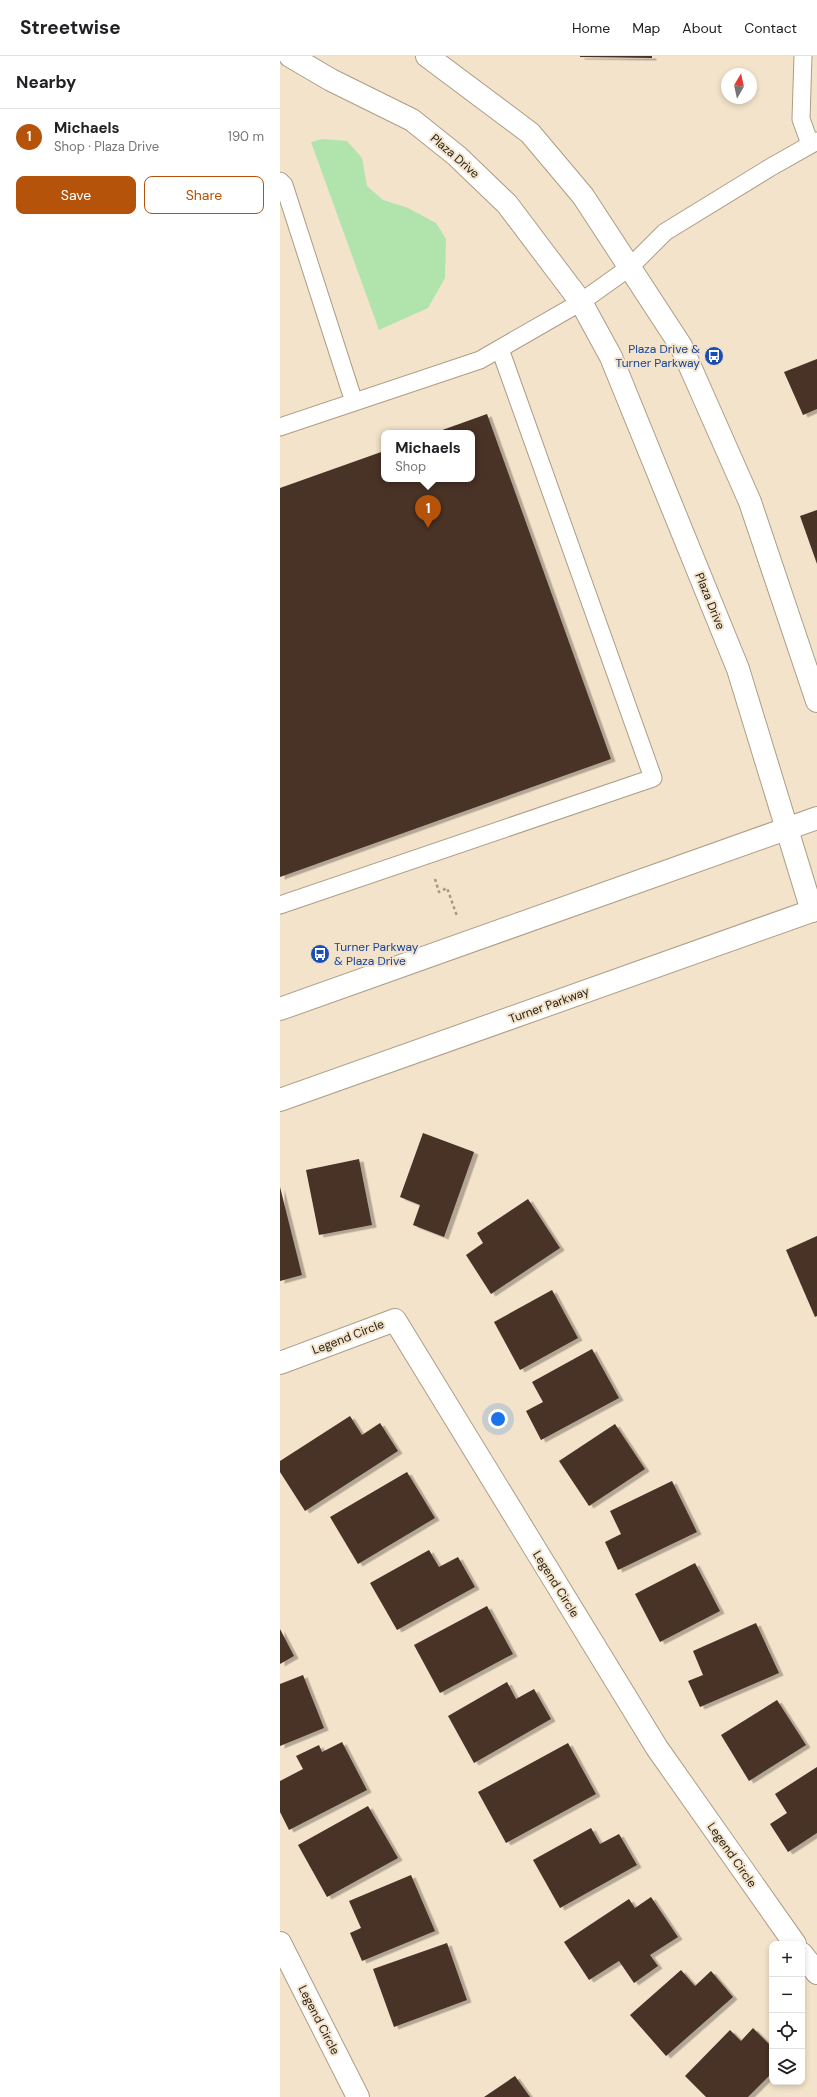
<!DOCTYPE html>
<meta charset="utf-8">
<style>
body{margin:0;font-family:"DM Sans",sans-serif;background:#f2f2f2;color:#202124}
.controls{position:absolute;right:12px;bottom:12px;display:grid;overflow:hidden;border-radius:8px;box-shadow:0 2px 6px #0003}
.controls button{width:36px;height:36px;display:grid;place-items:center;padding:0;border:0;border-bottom:1px solid #e0e0e0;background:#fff;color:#202124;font:20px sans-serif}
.compass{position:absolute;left:441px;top:12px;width:36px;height:36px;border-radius:50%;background:#fff;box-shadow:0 2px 6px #0003;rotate:9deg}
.you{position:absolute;left:218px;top:1363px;width:14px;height:14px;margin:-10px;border:3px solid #fff;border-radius:50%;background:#1a73e8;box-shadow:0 0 0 6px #1a73e833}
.badge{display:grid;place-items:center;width:26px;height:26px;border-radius:50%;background:#b45309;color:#fff;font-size:13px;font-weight:700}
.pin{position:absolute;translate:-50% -33px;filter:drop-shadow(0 1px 2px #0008)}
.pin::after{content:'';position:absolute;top:21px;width:14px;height:12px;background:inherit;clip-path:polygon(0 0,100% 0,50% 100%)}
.popup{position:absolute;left:101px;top:374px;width:94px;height:52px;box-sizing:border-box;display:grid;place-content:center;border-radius:8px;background:#fff;filter:drop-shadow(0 1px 3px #0005);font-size:13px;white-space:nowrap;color:#757577}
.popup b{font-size:15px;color:#202124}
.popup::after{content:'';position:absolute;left:50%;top:100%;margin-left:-8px;border:8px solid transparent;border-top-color:#fff}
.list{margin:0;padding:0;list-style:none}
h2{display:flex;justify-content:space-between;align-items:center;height:52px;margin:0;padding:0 16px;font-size:17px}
h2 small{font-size:13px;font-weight:400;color:#757577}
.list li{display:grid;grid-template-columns:26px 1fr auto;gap:12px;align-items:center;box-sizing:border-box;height:56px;padding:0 16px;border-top:1px solid #e0e0e0}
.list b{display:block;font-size:15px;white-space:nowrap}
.list p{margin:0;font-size:13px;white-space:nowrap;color:#757577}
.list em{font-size:13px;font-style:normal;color:#757577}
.actions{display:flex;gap:8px;padding:12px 16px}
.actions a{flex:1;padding:9px 0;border:1px solid #b45309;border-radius:8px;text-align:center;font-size:14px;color:#b45309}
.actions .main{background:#b45309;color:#fff}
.icon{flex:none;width:22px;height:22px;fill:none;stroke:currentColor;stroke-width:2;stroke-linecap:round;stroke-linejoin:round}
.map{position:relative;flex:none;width:537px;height:2041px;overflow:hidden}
header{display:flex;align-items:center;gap:24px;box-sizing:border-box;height:56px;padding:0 20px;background:#fff;border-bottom:1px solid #e0e0e0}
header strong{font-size:19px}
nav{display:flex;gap:22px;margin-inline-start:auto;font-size:14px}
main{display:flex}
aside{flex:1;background:#fff}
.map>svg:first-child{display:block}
</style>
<header>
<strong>Streetwise</strong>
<nav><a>Home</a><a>Map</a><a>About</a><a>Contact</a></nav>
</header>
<main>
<aside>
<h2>Nearby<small></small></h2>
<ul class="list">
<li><span class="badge">1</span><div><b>Michaels</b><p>Shop · Plaza Drive</p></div><em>190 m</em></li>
</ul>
<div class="actions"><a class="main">Save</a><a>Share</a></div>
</aside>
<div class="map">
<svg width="537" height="2041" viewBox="0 0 537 2041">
<defs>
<filter id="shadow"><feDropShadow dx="4.5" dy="2.5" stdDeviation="0" flood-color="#0004"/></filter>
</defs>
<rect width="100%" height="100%" fill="#f3e3ca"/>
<polygon fill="#b1e4ad" points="42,83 67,85 82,102 87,130 103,144 128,152 156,167 166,183 165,222 148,252 99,274 31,86"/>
<g fill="#483028" filter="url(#shadow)">
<polygon points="300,0 372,0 372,2 300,1"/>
<polygon points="537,303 537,353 523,359 504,316"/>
<polygon points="207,358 331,703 0,821 0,432 104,395 104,423 192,423 192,377 154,377"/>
<polygon points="537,454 537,508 520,460"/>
<polygon points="143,1077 194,1096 164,1181 133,1169 140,1149 120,1141"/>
<polygon points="79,1103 92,1169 39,1179 26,1114"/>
<polygon points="0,1131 22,1219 0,1225"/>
<polygon points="248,1143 280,1192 211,1238 186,1199 203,1187 197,1177"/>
<polygon points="537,1180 537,1260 535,1261 506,1194"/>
<polygon points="272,1234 298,1282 240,1314 214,1266"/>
<polygon points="312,1293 339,1342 261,1384 246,1355 263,1346 252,1326"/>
<polygon points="70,1360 82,1379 100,1367 118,1395 25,1455 0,1416 0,1405"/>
<polygon points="335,1368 365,1413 309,1450 279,1405"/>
<polygon points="127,1416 155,1462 78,1508 50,1461"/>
<polygon points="392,1425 417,1476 338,1514 325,1486 341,1478 330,1455"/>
<polygon points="149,1494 159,1511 178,1501 195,1531 117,1574 90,1527"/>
<polygon points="415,1507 440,1555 380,1586 355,1538"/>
<polygon points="207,1550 233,1598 160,1637 134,1589"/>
<polygon points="476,1567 499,1617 420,1651 408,1625 423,1619 413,1595"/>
<polygon points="0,1573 14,1600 0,1608"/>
<polygon points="23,1619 44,1672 0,1690 0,1628"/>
<polygon points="227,1626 236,1643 254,1633 271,1663 194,1707 168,1660"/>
<polygon points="497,1644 526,1689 469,1725 441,1679"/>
<polygon points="62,1686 87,1734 9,1774 0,1756 0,1725 23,1713 16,1700 39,1689 42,1696"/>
<polygon points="288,1687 316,1738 226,1787 198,1736"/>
<polygon points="537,1711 537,1777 508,1796 490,1768 507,1757 495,1738"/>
<polygon points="88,1750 118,1802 47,1841 18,1789"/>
<polygon points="311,1772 320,1788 339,1778 357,1809 280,1852 253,1804"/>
<polygon points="131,1819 155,1875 82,1905 70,1877 81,1872 69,1845"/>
<polygon points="371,1841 398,1881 370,1899 378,1910 354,1927 339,1905 309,1924 284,1886 349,1843 355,1852"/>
<polygon points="167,1887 187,1944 114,1971 93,1913"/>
<polygon points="401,1914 415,1930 431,1915 453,1941 386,2000 350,1959"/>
<polygon points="473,1972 492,1991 492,2017 468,2041 426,2041 405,2020 450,1974 461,1985"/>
<polygon points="235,2020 250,2041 204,2041"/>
</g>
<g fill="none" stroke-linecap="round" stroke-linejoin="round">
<g stroke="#ac9d86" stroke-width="19">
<g id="lane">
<polyline points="523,0 521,63 530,88"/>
<polyline points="0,125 4,129 74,346"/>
<polyline points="0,371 200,304 301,246 350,211 385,176 491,111 537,85"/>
<polyline points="0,849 373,722 220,293"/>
</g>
</g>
<g stroke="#ac9d86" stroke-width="24">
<g id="street">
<polyline points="0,1307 115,1264 377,1692 515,1888"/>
<polyline points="0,1887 78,2041"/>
<polyline points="522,1898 537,1917"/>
</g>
</g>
<g stroke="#ac9d86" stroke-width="24">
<g id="secondary">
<polyline points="10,0 51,24 132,64 177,100 227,148 301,246 331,301 458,613 532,855"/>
<polyline points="147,0 250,77 303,140 401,290 470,446 537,645"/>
<polyline points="0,953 537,762"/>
<polyline points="0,1044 537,853"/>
</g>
</g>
<polyline stroke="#a59986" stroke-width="2.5" stroke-dasharray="3 3" stroke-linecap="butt" points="155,823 159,836 167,832 177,860"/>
<use href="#lane" stroke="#fff" stroke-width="17"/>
<use href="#street" stroke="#fff" stroke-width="22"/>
<use href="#secondary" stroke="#fff" stroke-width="22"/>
</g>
<defs>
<g id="bus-disc" transform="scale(1)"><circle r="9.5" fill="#1a4fb4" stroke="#f3e3ca"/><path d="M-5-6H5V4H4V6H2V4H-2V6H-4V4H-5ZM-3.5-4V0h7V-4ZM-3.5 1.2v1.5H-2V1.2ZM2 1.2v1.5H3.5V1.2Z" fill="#fff"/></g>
</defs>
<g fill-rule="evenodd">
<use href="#bus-disc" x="434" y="300"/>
<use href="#bus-disc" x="40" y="898"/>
</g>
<g text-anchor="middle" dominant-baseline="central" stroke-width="4" stroke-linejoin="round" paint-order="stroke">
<g font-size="12" fill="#221c13" stroke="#f3e3ca">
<text transform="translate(175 100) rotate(41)">Plaza Drive</text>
<text transform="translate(430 545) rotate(68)">Plaza Drive</text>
<text transform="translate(269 949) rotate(-20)">Turner Parkway</text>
<text transform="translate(68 1281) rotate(-21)">Legend Circle</text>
<text transform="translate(276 1528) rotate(58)">Legend Circle</text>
<text transform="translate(452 1799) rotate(55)">Legend Circle</text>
<text transform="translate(39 1964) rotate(63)">Legend Circle</text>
</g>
<g font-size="12" fill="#164399" stroke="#f3e3ca" text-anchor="end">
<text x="420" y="293">Plaza Drive &amp;<tspan x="420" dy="14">Turner Parkway</tspan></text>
<text x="54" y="891" text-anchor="start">Turner Parkway<tspan x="54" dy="14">&amp; Plaza Drive</tspan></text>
</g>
</g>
</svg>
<div class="controls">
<button>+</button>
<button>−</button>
<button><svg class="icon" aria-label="locate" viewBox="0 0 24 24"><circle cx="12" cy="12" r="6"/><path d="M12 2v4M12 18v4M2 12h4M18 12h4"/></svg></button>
<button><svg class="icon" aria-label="layers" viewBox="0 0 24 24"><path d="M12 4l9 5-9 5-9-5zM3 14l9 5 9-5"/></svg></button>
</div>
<svg class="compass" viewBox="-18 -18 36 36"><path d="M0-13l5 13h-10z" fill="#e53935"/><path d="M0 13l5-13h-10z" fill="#757577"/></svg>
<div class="you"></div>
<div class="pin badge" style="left:148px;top:472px">1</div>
<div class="popup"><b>Michaels</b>Shop</div>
</div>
</main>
